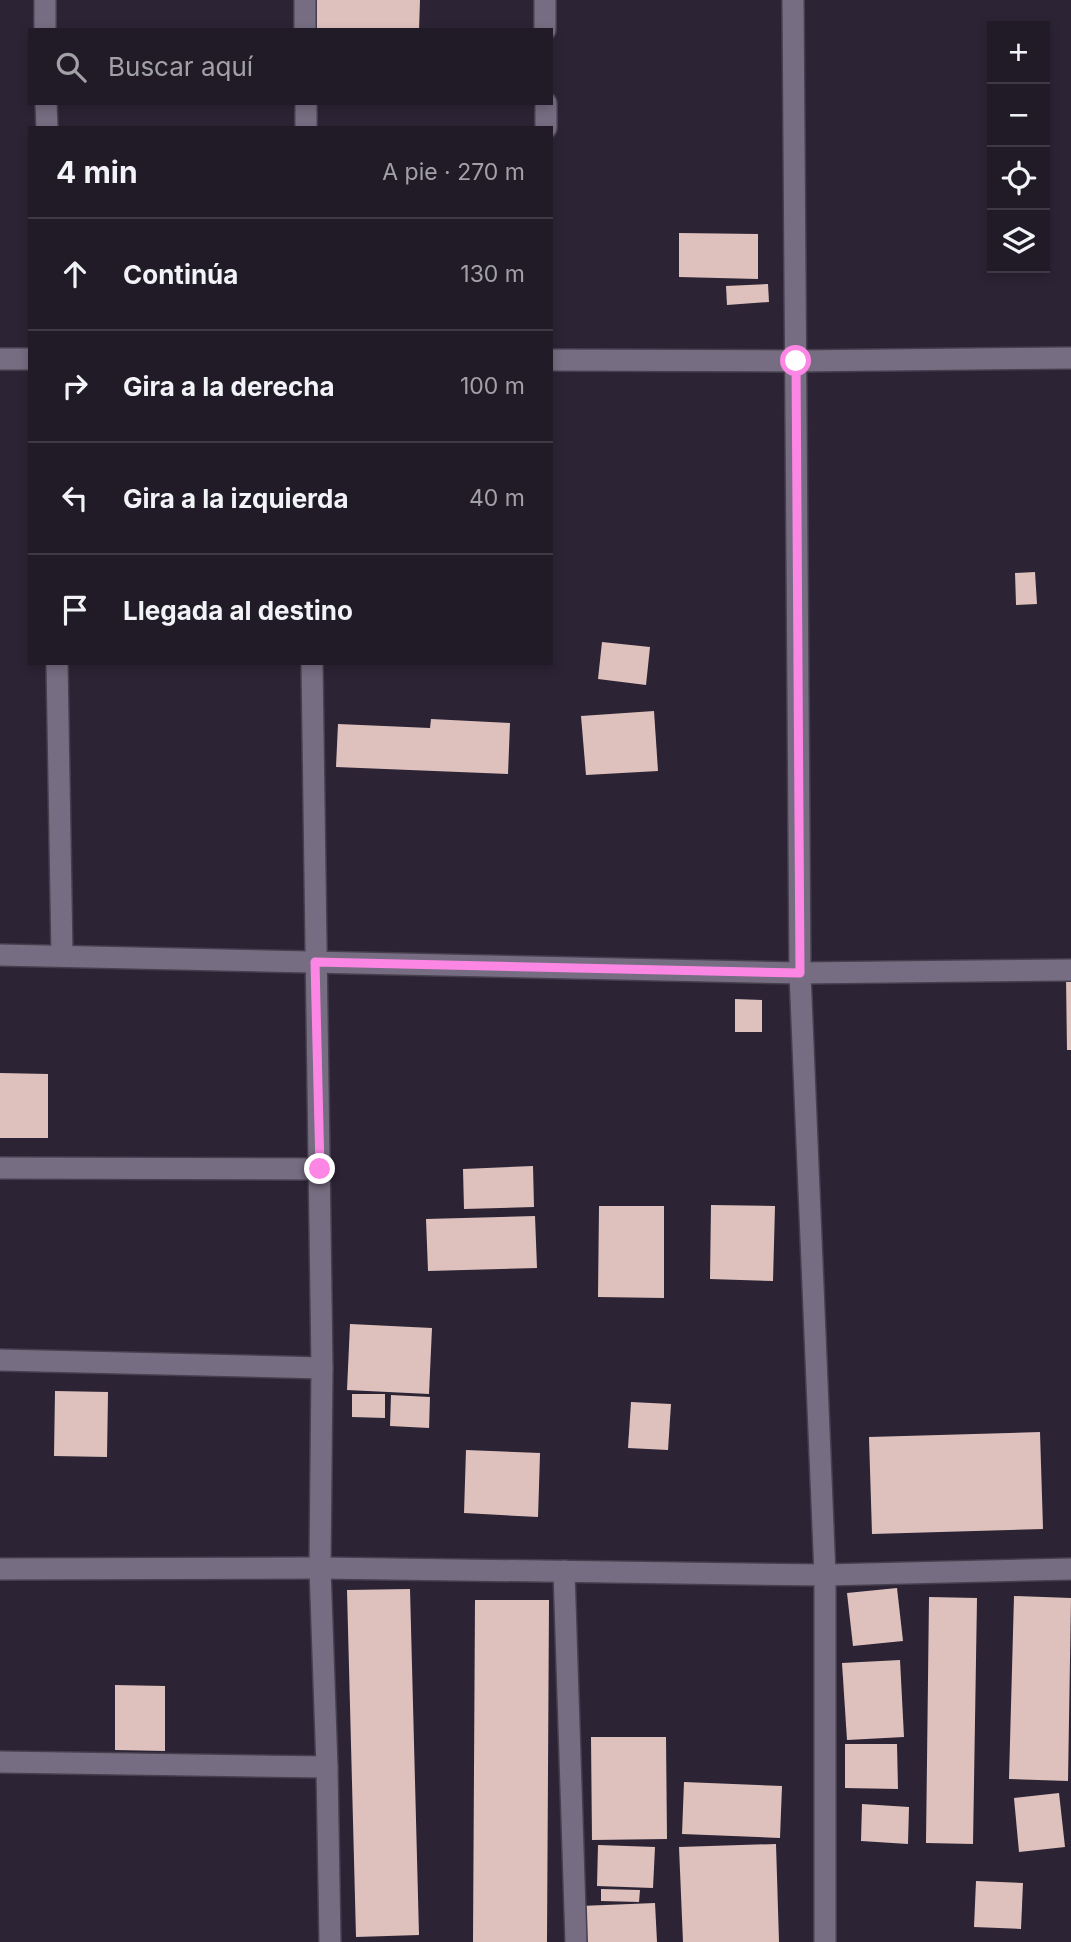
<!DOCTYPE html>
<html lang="es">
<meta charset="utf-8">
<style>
body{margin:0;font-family:Inter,sans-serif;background:#292430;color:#f1f3f6}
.controls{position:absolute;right:21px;top:21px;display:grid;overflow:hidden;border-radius:0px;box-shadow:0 4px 10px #0003}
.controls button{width:63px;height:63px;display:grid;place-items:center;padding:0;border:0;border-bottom:2px solid #3e3945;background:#211b28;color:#f1f3f6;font:35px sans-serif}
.stop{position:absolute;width:21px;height:21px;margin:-16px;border:5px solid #fc86e3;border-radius:50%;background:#fff}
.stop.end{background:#fc86e3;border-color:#fff;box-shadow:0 2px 7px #0008}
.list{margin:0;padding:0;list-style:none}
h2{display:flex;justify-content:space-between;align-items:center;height:91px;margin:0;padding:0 28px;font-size:30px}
h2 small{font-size:23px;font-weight:400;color:#a2a1a8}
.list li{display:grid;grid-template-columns:46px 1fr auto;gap:21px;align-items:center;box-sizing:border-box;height:112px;padding:0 28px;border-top:2px solid #3e3945}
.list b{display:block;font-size:26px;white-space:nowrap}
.list em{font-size:23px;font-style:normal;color:#a2a1a8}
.icon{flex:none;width:38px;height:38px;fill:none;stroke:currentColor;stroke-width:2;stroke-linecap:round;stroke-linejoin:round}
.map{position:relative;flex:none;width:1071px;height:1942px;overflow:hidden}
.search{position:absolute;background:#211b28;box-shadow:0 4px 10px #0003;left:28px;top:28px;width:525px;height:77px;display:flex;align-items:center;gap:18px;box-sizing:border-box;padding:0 24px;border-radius:0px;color:#a2a1a8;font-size:26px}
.panel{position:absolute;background:#211b28;box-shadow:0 4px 10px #0003;left:28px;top:126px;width:525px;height:539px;border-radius:0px}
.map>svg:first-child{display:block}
</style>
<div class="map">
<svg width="1071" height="1942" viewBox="0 0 1071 1942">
<rect width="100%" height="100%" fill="#2c2435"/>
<g fill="#dec1bd">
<polygon points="317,0 420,0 419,30 316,30"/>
<polygon points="679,233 758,234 758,279 679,277"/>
<polygon points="768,284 769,302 727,305 726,286"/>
<polygon points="1035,572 1037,604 1016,605 1015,573"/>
<polygon points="602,642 650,647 646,685 598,679"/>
<polygon points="654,711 658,771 586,775 581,716"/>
<polygon points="431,719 510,723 508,774 336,767 338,724 430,728"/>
<polygon points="1066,976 1071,976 1071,1050 1067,1050"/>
<polygon points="735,999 762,1000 762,1032 735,1032"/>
<polygon points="0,1073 48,1074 48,1138 0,1138"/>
<polygon points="533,1166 534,1207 464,1209 463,1169"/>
<polygon points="711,1205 775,1206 773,1281 710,1279"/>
<polygon points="599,1206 664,1206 664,1298 598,1297"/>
<polygon points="535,1216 537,1268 428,1271 426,1219"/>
<polygon points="350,1324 432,1328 429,1394 347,1390"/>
<polygon points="55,1391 108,1392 107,1457 54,1456"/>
<polygon points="352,1394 385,1394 385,1418 352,1417"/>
<polygon points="391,1395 430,1397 429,1428 390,1426"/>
<polygon points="631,1402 671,1404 668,1450 628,1448"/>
<polygon points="1040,1432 1043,1529 872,1534 869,1437"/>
<polygon points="466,1450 540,1453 538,1517 464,1513"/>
<polygon points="897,1588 903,1641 853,1646 847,1593"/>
<polygon points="410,1589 419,1935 356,1937 347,1590"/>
<polygon points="1014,1596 1071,1598 1068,1781 1009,1779"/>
<polygon points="929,1597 977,1598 973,1844 926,1843"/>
<polygon points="475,1600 549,1600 547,1942 473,1942"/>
<polygon points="900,1660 904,1737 847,1740 842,1663"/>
<polygon points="115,1685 165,1686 165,1751 115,1750"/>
<polygon points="591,1737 666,1737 667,1839 592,1840"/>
<polygon points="845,1744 897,1744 898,1789 845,1788"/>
<polygon points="684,1782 782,1786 780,1838 682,1834"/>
<polygon points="1059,1793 1065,1847 1019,1852 1014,1798"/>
<polygon points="862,1804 909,1807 908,1844 861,1841"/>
<polygon points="776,1844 779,1942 683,1942 679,1847"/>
<polygon points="598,1845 655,1847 653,1888 597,1886"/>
<polygon points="976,1881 1023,1883 1021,1929 974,1927"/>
<polygon points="601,1889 640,1890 639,1902 601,1901"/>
<polygon points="655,1903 657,1942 581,1942 580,1906"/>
</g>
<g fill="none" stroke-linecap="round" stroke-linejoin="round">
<g stroke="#463f4e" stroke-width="24">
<g id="street">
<polyline points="45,0 45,30"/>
<polyline points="305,0 305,30"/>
<polyline points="545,0 545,30"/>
<polyline points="793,0 800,973 825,1575 825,1942"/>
<polyline points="46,103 47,128"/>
<polyline points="306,103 306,128"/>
<polyline points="546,103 546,128"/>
<polyline points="0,359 30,359"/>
<polyline points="551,360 796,361 1071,358"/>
<polyline points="57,663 62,955"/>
<polyline points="312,663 322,1368 320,1568 327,1767 330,1942"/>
<polyline points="0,955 800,973 1071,970"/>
<polyline points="0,1168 319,1169"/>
<polyline points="0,1360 322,1368"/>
<polyline points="0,1569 320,1568 825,1575 1071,1569"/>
<polyline points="564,1571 576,1942"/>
<polyline points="0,1762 327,1767"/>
</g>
</g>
<use href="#street" stroke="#766d82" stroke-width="21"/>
</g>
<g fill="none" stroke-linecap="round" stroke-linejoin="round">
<polyline stroke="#fc86e3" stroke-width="9" points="320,1169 315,962 800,973 796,361"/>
</g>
</svg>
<div class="controls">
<button>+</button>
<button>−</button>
<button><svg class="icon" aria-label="locate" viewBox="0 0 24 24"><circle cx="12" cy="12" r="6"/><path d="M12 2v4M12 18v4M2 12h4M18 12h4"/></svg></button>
<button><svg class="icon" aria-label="layers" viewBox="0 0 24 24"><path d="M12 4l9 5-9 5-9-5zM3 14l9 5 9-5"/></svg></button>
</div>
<div class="stop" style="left:796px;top:361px"></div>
<div class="stop end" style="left:320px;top:1169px"></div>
<div class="search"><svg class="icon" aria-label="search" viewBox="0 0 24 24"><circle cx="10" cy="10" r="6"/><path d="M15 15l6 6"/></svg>Buscar aquí</div>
<section class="panel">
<h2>4 min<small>A pie · 270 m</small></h2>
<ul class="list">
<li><svg class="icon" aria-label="ahead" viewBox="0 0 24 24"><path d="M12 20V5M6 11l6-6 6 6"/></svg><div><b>Continúa</b></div><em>130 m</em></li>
<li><svg class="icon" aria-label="right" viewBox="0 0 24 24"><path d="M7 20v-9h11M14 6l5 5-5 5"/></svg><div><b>Gira a la derecha</b></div><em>100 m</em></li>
<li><svg class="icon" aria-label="left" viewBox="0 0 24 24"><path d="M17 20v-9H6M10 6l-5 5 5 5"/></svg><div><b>Gira a la izquierda</b></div><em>40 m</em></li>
<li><svg class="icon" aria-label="arrive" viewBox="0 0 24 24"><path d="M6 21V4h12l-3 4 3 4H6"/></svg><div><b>Llegada al destino</b></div></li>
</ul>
</section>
</div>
